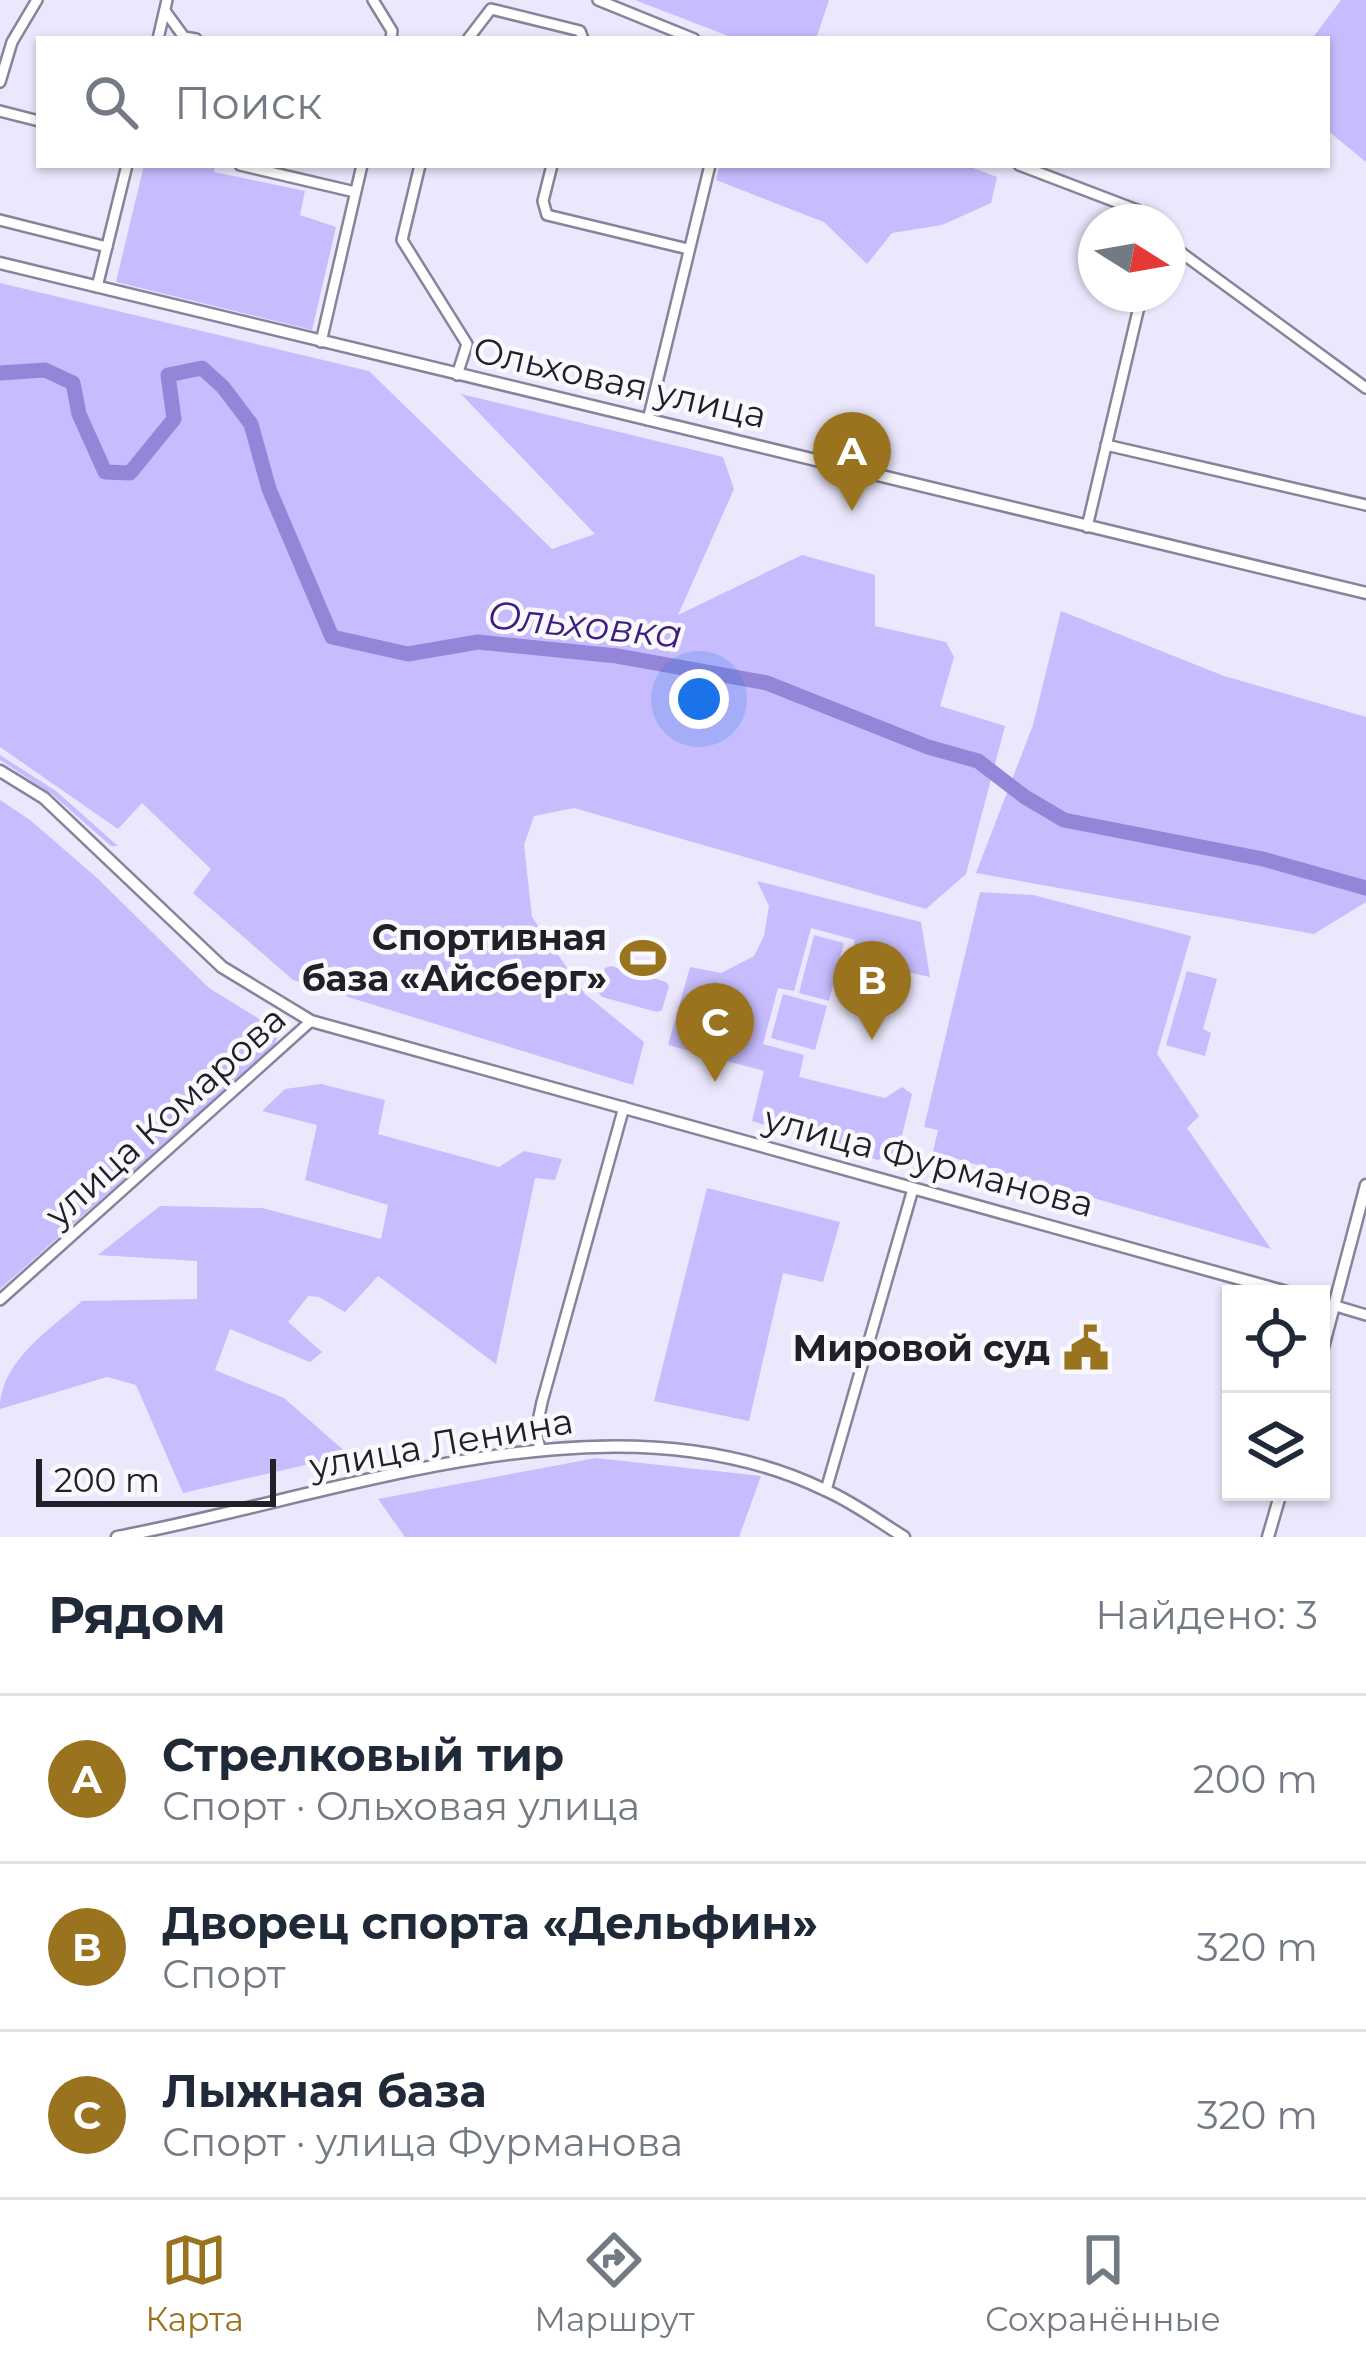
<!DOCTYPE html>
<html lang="ru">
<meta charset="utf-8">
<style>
body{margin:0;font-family:Montserrat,sans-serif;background:#f6f6f7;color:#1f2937}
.controls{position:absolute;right:36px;bottom:36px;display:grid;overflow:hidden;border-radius:0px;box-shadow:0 3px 9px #0004}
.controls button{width:108px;height:108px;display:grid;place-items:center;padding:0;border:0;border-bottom:3px solid #e0e1e3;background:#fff;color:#1f2937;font:60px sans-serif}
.compass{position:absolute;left:1078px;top:204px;width:108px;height:108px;border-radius:50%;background:#fff;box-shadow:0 3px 9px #0004;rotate:101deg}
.scale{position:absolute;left:36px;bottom:30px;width:240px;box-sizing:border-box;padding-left:12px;border:6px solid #212029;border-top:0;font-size:33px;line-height:42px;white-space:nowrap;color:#212029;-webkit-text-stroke:9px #f8f8fd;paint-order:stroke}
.you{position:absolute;left:699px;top:699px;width:42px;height:42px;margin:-30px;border:9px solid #fff;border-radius:50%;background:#1a73e8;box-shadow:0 0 0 18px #1a73e833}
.badge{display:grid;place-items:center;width:78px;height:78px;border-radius:50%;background:#9a731f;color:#fff;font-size:39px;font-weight:700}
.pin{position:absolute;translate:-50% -99px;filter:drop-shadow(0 3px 6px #0008)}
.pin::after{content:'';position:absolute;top:63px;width:42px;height:36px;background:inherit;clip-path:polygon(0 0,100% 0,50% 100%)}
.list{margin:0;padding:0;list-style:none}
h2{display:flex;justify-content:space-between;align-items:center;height:156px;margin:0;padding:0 48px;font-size:51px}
h2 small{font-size:39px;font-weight:400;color:#747a83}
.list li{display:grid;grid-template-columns:78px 1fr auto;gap:36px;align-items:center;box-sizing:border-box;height:168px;padding:0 48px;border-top:3px solid #e0e1e3}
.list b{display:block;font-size:45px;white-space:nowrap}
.list p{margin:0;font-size:39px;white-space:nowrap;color:#747a83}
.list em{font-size:39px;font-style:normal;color:#747a83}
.icon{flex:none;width:66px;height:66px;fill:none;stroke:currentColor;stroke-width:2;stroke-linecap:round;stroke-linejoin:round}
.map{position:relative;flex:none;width:1366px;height:1537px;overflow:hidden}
.search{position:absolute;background:#fff;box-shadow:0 3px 9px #0004;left:36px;right:36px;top:36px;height:132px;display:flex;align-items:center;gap:30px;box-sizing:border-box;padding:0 42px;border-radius:0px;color:#747a83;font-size:45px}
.sheet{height:660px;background:#fff}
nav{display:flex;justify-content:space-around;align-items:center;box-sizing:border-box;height:168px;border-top:3px solid #e0e1e3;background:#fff;font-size:33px;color:#747a83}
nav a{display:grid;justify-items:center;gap:6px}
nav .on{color:#9a731f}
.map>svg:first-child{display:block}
</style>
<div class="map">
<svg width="1366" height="1537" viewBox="0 0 1366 1537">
<rect width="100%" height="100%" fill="#ebe8fd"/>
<g fill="#c7bcfd">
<polygon points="635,0 829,0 816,39 736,39"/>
<polygon points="1341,0 1366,0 1366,162 1327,130 1327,39 1312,39"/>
<polygon points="144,165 215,165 214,172 305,191 300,215 336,227 312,330 116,282"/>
<polygon points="720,165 965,165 997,177 991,203 942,225 892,233 867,264 824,222 716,180"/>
<polygon points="0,283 369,371 552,549 595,534 461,394 723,457 734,489 678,615 802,555 875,575 875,626 946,642 954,657 940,706 1005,726 966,874 926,909 574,808 534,816 524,845 532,917 585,994 644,1042 633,1085 293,980 193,893 211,869 142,803 118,829 0,747"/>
<polygon points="1061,611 1224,676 1366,717 1366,902 1314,934 976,873 1033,725"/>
<polygon points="0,755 56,791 118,846 111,846 53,795 0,760"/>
<polygon points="0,800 30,820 96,877 209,988 272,1027 278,1035 275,1045 0,1289"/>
<polygon points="757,881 921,922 930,977 893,969 873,990 846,984 855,940 811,928 794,991 778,988 763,1044 804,1055 799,1077 885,1098 902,1087 912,1094 898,1152 878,1160 752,1121 764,1071 668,1045 690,967 721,973 754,956 764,936 769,906"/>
<polygon points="980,892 1033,895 1191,936 1157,1054 1199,1116 1187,1128 1271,1249 933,1152 938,1130 924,1127"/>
<polygon points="814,935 844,943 829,1001 799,993"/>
<polygon points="611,966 666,982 669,986 662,1010 657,1012 602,997 598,992 605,968"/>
<polygon points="1187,971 1217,979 1203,1029 1211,1033 1205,1056 1166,1045"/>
<polygon points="783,994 827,1006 815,1050 771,1038"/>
<path d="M321,1084l64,16 -7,34 121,33 25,-16 38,8 -7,21 -20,-2 -39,186 -118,-88 -33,36 -26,-15 -11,-1 -20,26 34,30 -12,10 -80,-33 -15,41 69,28 65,57 -166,38 -47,-108 -29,-8 -107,32c0,-48 50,-79 82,-108l115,-2v-38l-99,-6 62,-49 102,2 119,31 7,-34 -83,-25 12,-55 -55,-14 23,-22z"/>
<polygon points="707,1188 840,1222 823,1282 783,1273 749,1421 654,1401"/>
<polygon points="596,1458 761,1476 739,1537 405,1537 378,1499"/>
</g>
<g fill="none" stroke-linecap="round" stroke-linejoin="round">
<polyline stroke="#9585d8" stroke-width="15" points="0,373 45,370 73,383 79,414 105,472 130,473 174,419 168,375 202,368 223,387 251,424 269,489 332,637 408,654 478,642 617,656 767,683 928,747 978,761 1025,797 1064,820 1263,859 1366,888"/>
<g stroke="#87839a" stroke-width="14">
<g id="minor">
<polyline points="373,0 392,31 391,39"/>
<polyline points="598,0 694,39"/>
<polyline points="165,11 184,37 196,39"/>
<polyline points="158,39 167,0"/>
<polyline points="468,39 491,9 580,31 583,39"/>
<polyline points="0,82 12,42 37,0"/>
<polyline points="0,111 39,121"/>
<polyline points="240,165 355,192"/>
<polyline points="420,165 402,240 467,344 457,375"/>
<polyline points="552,165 543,201 547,215 688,249"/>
<polyline points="1019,165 1137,210 1146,222"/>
<polyline points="0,220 107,247"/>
<polyline points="1168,243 1366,388"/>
<polyline points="97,287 127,165"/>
<polyline points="321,342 362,165"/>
<polyline points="648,420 710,165"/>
<polyline points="1106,445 1366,505"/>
<polyline points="1087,527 1142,294"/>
<polyline points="0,1300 311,1021"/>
<polyline points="1336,1306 1366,1315"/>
<polyline points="540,1449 536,1431 542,1402 624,1107"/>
<polyline points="826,1490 913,1189"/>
</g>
</g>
<g stroke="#87839a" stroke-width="15">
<g id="major">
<polyline points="0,263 1366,593"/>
<polyline points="0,771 44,798 222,967 311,1021 1294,1294"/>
<polyline points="1321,1355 1366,1185"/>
<path d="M117,1537c221,-41 492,-151 708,-47 28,12 53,31 79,47"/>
<polyline points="1268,1537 1281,1492"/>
</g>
</g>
<use href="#minor" stroke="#fff" stroke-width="9"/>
<use href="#major" stroke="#fff" stroke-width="10"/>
</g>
<defs>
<g id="stadium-bare" transform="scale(3.6)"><path d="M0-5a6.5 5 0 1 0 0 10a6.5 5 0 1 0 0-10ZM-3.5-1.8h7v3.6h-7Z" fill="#9a731f" stroke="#f8f8fd" stroke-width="2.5" paint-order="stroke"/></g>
<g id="civic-bare" transform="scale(3.6)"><path d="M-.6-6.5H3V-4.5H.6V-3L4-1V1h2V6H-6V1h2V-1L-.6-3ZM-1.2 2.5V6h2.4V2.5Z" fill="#9a731f" stroke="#f8f8fd" stroke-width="2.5" paint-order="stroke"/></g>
</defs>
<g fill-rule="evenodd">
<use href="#stadium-bare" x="643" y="958"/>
<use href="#civic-bare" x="1086" y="1348"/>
</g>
<g text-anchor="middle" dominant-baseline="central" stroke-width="9" stroke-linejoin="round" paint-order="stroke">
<g font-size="36" fill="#212029" stroke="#f8f8fd">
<text transform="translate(620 382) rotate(13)">Ольховая улица</text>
<text transform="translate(165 1116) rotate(-42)">улица Комарова</text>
<text transform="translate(929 1161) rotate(15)">улица Фурманова</text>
<text transform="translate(441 1443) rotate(-10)">улица Ленина</text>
</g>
<g font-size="36" font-weight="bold" fill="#212029" stroke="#f8f8fd" text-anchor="end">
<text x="607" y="937">Спортивная<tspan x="607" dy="41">база «Айсберг»</tspan></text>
<text x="1050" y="1348">Мировой суд</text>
</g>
<g font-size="39" font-style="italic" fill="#3f1d7f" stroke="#f8f8fd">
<text transform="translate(585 624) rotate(6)">Ольховка</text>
</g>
</g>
</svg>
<div class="controls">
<button><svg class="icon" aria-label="locate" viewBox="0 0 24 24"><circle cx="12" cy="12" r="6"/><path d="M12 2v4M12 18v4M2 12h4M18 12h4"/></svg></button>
<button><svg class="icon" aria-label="layers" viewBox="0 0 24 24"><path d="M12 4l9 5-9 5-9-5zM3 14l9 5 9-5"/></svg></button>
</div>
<svg class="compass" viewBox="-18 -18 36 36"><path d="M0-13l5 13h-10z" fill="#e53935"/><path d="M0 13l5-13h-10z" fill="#747a83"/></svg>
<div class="scale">200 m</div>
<div class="you"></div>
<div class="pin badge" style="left:852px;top:511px">A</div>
<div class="pin badge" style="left:872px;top:1040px">B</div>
<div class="pin badge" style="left:715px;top:1082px">C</div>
<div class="search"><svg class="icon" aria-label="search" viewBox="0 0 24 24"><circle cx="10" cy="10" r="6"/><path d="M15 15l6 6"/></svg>Поиск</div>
</div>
<section class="sheet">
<h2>Рядом<small>Найдено: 3</small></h2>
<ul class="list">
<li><span class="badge">A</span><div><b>Стрелковый тир</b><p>Спорт · Ольховая улица</p></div><em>200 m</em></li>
<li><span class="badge">B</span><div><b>Дворец спорта «Дельфин»</b><p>Спорт</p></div><em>320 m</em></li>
<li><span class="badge">C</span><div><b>Лыжная база</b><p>Спорт · улица Фурманова</p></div><em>320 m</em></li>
</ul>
</section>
<nav>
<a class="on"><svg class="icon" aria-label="map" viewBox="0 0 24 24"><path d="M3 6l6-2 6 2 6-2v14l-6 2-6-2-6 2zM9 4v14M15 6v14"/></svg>Карта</a>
<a><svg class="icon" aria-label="directions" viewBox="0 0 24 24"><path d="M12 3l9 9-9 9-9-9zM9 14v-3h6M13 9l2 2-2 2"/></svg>Маршрут</a>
<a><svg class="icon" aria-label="saved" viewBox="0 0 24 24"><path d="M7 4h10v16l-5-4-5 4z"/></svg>Сохранённые</a>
</nav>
